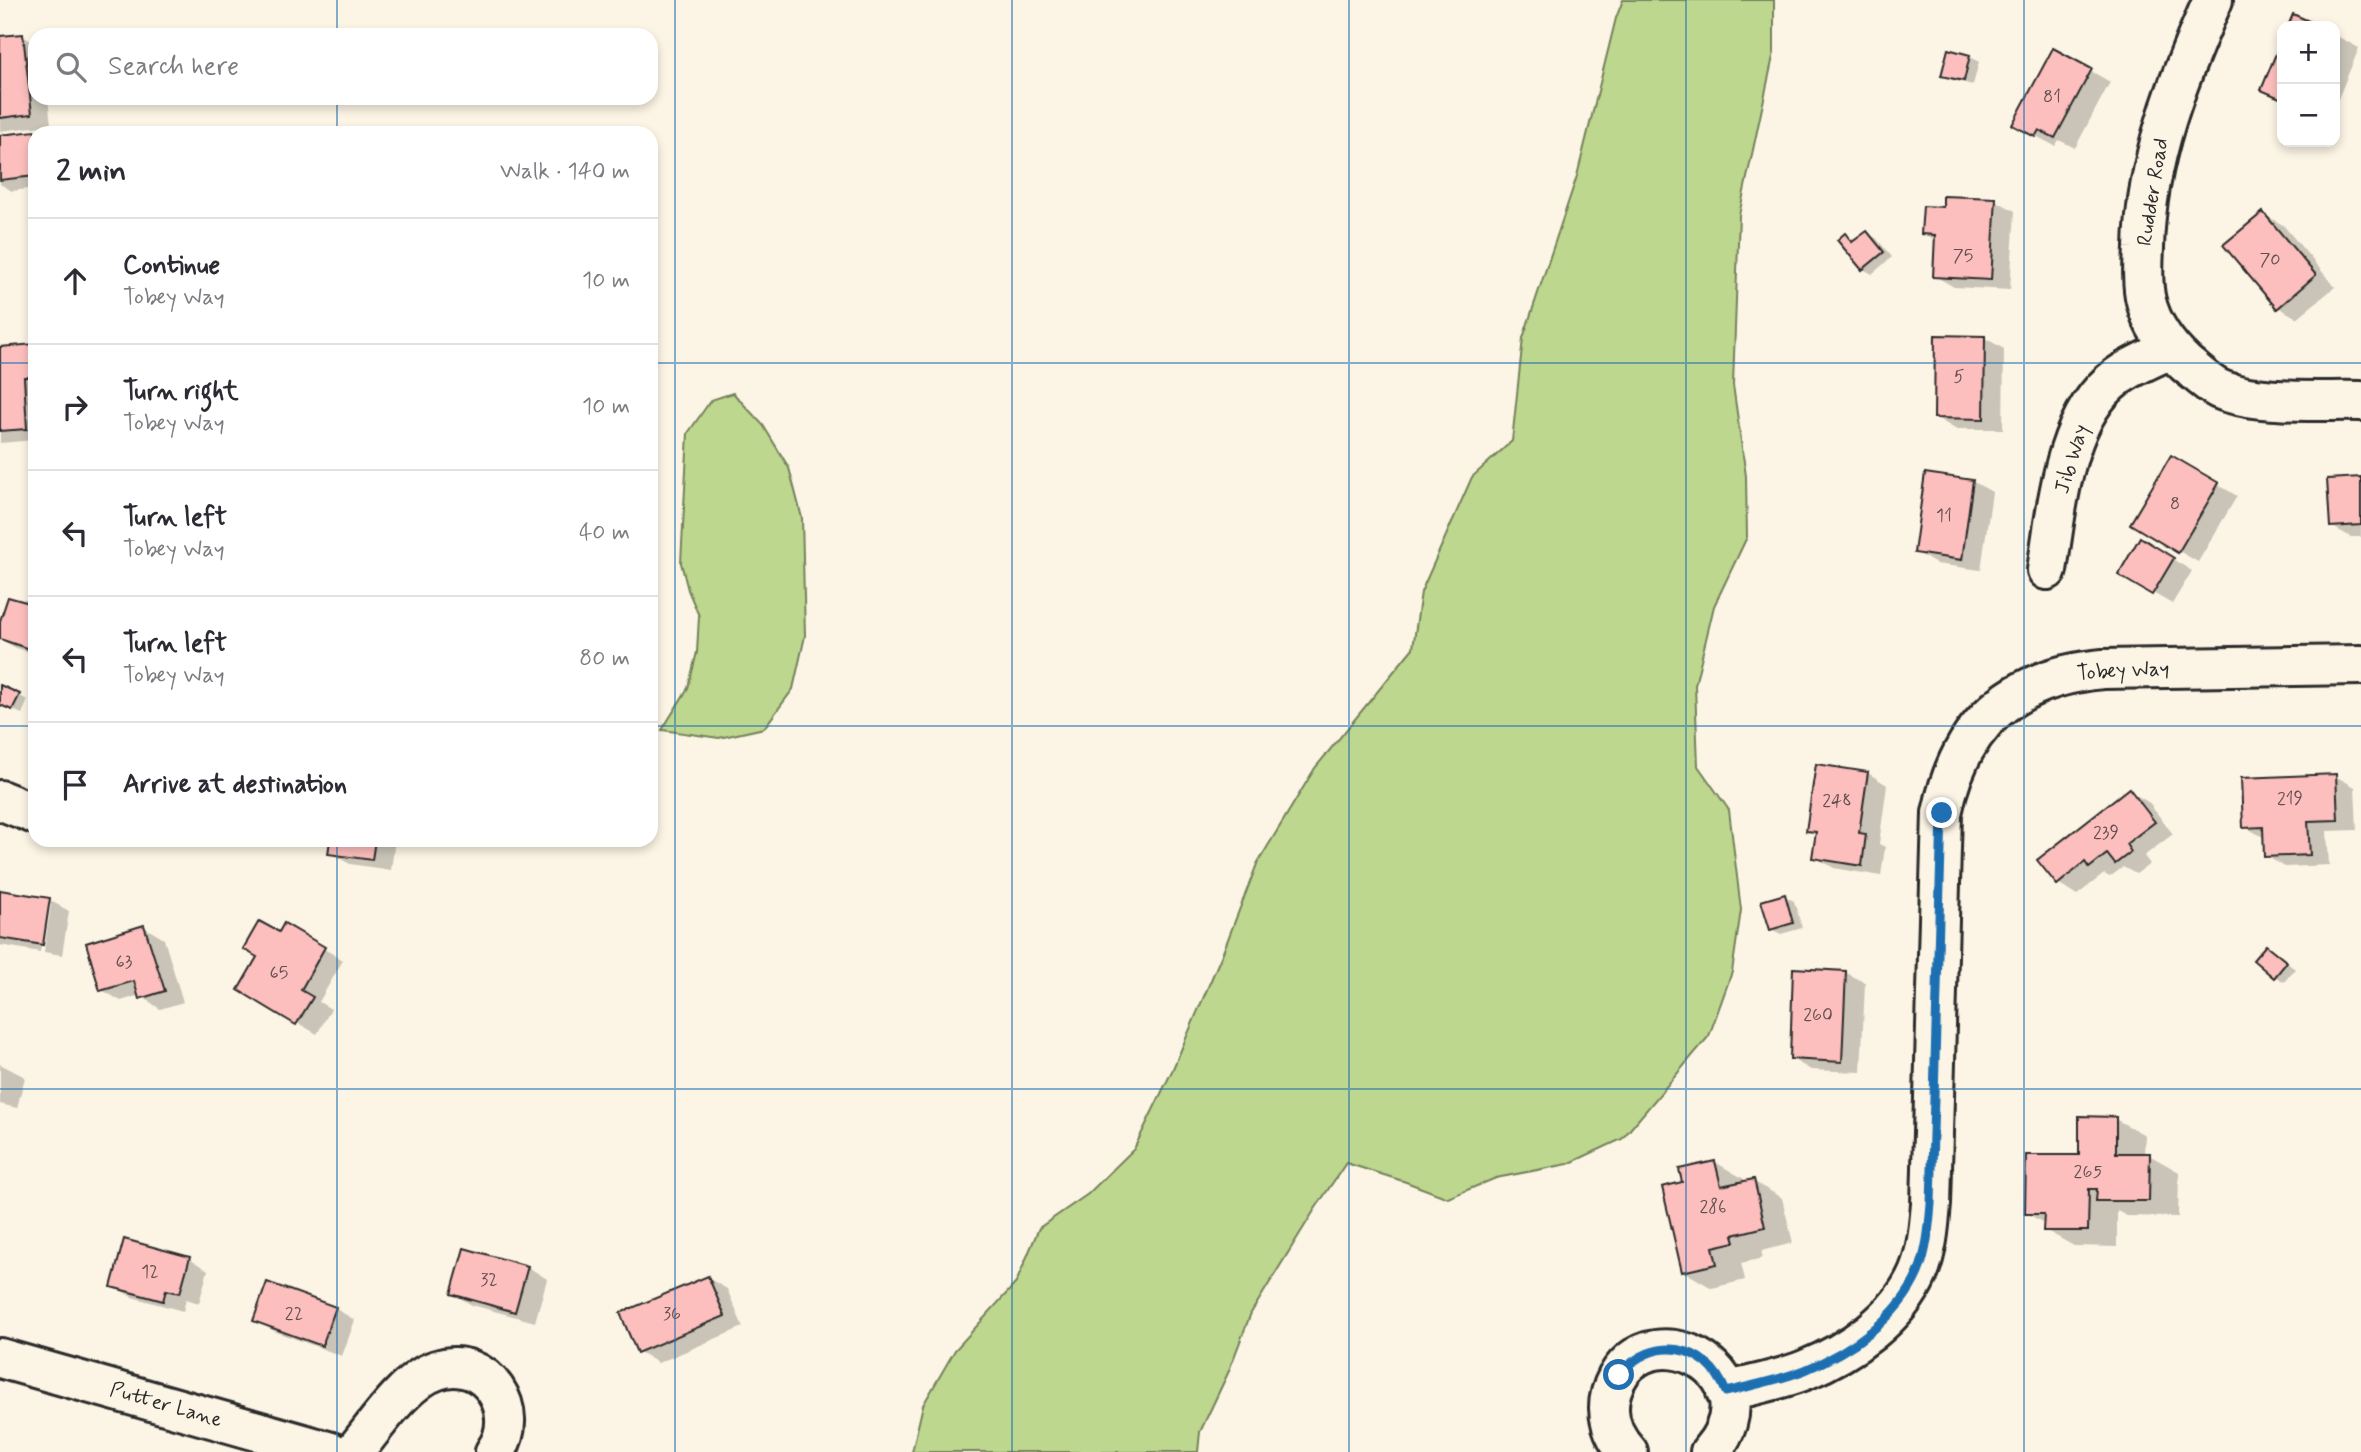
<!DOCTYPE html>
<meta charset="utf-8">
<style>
body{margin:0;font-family:Mynerve,sans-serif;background:#f7f7f7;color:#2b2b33}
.controls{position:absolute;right:21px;top:21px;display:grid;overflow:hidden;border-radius:14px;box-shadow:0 4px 10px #0003}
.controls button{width:63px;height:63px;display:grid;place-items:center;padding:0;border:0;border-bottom:2px solid #e1e1e2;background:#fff;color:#2b2b33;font:35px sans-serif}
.stop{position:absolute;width:21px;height:21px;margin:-16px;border:5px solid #1f6fb2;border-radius:50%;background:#fff}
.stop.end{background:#1f6fb2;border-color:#fff;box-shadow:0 2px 7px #0008}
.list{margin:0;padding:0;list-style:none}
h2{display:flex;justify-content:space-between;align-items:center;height:91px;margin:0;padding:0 28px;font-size:30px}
h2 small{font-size:23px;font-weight:400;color:#7c7c81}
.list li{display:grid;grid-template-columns:46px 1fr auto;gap:21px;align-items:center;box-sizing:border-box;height:126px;padding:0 28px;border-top:2px solid #e1e1e2}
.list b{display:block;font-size:26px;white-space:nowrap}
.list p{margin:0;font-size:23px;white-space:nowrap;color:#7c7c81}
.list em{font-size:23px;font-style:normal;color:#7c7c81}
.icon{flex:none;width:38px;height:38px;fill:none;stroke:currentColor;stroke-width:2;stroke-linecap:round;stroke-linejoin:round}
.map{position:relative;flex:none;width:2361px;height:1452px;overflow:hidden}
.search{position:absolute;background:#fff;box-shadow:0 4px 10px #0003;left:28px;top:28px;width:630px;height:77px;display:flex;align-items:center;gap:18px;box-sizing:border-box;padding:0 24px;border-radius:21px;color:#7c7c81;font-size:26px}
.panel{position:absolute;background:#fff;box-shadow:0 4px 10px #0003;left:28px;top:126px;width:630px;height:721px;border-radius:21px}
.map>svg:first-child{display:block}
</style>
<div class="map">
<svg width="2361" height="1452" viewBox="0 0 2361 1452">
<rect width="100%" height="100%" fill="#fcf5e5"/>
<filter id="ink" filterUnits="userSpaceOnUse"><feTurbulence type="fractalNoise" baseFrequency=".0143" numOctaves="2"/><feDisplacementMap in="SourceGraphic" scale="14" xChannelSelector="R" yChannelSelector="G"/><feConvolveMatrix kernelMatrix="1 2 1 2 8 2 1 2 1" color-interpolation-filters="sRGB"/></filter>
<g filter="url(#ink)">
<g fill="#bdd78e" stroke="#74815c" stroke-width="2">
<polygon points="1623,0 1774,0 1774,52 1739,215 1733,385 1746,476 1747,537 1714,606 1695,685 1698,766 1729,810 1741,910 1732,972 1709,1036 1622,1139 1568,1164 1496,1178 1448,1198 1406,1182 1346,1163 1315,1209 1251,1313 1228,1373 1200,1432 1198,1452 912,1452 923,1405 955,1350 1016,1283 1039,1228 1088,1194 1134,1149 1172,1071 1223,952 1257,864 1315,768 1413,648 1421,592 1472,477 1512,441 1523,338 1577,176 1616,18"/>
<polygon points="733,393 763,425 789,468 802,518 805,636 793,689 764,728 719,738 662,730 688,688 697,652 699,616 688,590 681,563 688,433 711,400"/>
</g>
<g fill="#0003">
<polygon points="2335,35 2359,48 2335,106"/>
<polygon points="22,36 35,43 35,98 48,98 51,125 0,131 0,38"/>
<polygon points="1969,56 1979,62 1973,85 1952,80 1943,75"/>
<polygon points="2091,71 2110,82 2075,148 2059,140 2055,146 2034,135"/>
<polygon points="35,134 35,188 12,191 0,184 0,137"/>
<polygon points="1995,200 2015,211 2010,290 1954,287 1935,276 1937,241 1923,233 1944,209"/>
<polygon points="2263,214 2283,225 2335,287 2297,318 2278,307"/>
<polygon points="1867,233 1876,238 1892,257 1872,274 1863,269 1845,235 1856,241"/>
<polygon points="1985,338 2004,349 2003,429 1955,429 1935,417"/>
<polygon points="35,346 35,440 0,443 0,349"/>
<polygon points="2172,457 2237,496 2198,562 2132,524"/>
<polygon points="2361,478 2361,537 2351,537 2331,526"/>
<polygon points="1972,481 1992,492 1981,570 1936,564 1916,552"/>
<polygon points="2141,540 2192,571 2172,604 2120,574"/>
<polygon points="35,605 35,654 16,648 0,639 0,626"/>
<polygon points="0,687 28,700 22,714 0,704"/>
<polygon points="1868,773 1887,785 1879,844 1885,847 1881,876 1834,868 1814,857 1817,835 1808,830"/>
<polygon points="2335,776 2355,787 2357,830 2327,831 2329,865 2285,867 2266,856 2265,838 2245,827"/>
<polygon points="2129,791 2148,802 2173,834 2144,856 2150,864 2136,874 2123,867 2110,877 2104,874 2077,895 2058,883"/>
<polygon points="332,840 395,840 391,870 350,864 330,853"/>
<polygon points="0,892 49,900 69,911 62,955 44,952 51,905 47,905 40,952 0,945"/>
<polygon points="1784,896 1794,901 1802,928 1781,934 1771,929"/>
<polygon points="285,926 343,960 319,1002 331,1009 317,1034 241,990"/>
<polygon points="144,927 164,939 183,1002 160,1009 140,995 121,1001 102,990"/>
<polygon points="2266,947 2295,969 2284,982 2275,976"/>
<polygon points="1845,972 1865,983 1861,1072 1811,1070 1792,1059"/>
<polygon points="0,1064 25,1077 17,1108 0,1104"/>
<polygon points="2115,1119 2145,1135 2144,1155 2149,1155 2179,1172 2178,1217 2127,1216 2117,1211 2117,1247 2074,1246 2045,1230 2045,1224 2027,1213"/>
<polygon points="1715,1162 1744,1179 1745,1183 1753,1181 1782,1198 1793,1243 1761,1251 1763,1258 1741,1263 1745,1280 1712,1288 1683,1271"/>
<polygon points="189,1259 208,1270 199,1303 186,1299 183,1311 132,1297 113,1286"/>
<polygon points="528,1267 547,1279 535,1322 472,1305 453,1294"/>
<polygon points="708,1278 727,1289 743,1327 658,1363 638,1351"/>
<polygon points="268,1284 336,1309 355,1320 342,1356 274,1331 255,1320"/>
</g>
<g fill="#fcbfbd" stroke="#2b2b2b" stroke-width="2">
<polygon points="2293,14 2320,26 2288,26"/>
<polygon points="23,34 32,114 0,118 0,36"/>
<polygon points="2282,39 2282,99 2261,90"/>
<polygon points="2053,48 2092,69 2055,138 2039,130 2035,137 2012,125"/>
<polygon points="1948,49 1970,55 1964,81 1941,76"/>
<polygon points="35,131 35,176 0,180 0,135"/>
<polygon points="1943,196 1996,198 1991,280 1933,277 1935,235 1921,234 1923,206 1943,207"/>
<polygon points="2263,212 2316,275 2277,309 2223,245"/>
<polygon points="1867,231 1884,252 1862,270 1837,240 1845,233 1852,242"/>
<polygon points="1935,335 1985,336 1984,419 1934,418"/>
<polygon points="35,344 35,377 24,377 27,429 0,431 0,347"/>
<polygon points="2171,455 2219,483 2178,553 2130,524"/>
<polygon points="1925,473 1973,480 1962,560 1914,553"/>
<polygon points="2361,477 2361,525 2330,527 2327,479"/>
<polygon points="2140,537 2174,558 2152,595 2118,575"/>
<polygon points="8,597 33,604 35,599 35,651 0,639 0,621"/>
<polygon points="0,685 20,694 12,710 0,705"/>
<polygon points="1816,764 1868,772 1859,833 1866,834 1862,866 1812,858 1816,832 1806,831"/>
<polygon points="2336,774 2338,820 2308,821 2310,855 2264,857 2263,827 2243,828 2241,778"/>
<polygon points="2129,788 2155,822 2126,844 2131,852 2115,864 2107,854 2089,868 2085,862 2057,885 2037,860"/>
<polygon points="330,840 375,840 372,860 328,854"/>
<polygon points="0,890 50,898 43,945 0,938"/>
<polygon points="1785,894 1793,923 1770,930 1761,901"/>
<polygon points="259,921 279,932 284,923 325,947 301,990 313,997 296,1025 238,990 257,957 243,949"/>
<polygon points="144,925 165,991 139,999 134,981 100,991 86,943"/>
<polygon points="2266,945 2287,962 2274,978 2253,960"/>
<polygon points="1793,968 1846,971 1842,1062 1790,1059"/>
<polygon points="2079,1116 2116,1117 2116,1153 2150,1153 2149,1201 2096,1201 2097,1189 2089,1189 2088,1231 2043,1231 2044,1214 2025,1214 2026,1155 2079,1155"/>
<polygon points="1715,1161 1721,1186 1754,1179 1765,1227 1733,1235 1735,1242 1713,1247 1717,1264 1682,1272 1662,1187 1682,1182 1679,1169"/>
<polygon points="124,1239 190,1257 180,1293 166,1290 163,1301 111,1287"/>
<polygon points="464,1248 528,1266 515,1312 451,1294"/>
<polygon points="708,1276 725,1316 637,1353 620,1313"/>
<polygon points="267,1282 336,1307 322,1346 253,1321"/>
</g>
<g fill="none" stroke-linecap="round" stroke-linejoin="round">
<g stroke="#2b2b2b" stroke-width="44">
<g id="minor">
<path d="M2213,0c-35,80 -67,159 -69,248 -1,17 -2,37 2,53 6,25 21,45 39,62 10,8 22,20 34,26 37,16 101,11 142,12"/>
<path d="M2047,570c10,-61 16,-153 70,-193 16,-12 35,-19 53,-28"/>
<polyline points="0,800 35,814"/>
<polyline points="0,1358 331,1452"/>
<path d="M1726,1392c26,-7 54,-12 79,-22 44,-18 93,-51 113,-97 9,-21 11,-46 13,-69l11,-391c18,-89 70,-136 161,-144l258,-4"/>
<path d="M354,1452c21,-25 51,-72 83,-82 49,-17 87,42 58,82"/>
<path d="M1628,1452c-15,-16 -23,-37 -17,-59 27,-93 170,-21 99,59"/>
</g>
</g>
<use href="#minor" stroke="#fcf5e5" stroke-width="38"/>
</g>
</g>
<g fill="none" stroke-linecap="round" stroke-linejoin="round" filter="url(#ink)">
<path stroke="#1f6fb2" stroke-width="9" d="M1619,1375c34,-41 88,-32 107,17 26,-7 54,-12 79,-22 44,-18 93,-51 113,-97 9,-21 11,-46 13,-69l11,-391"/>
</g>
<path fill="none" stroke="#1f6fb2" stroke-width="2" stroke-opacity="0.55" d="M337,0v35M675,0v1452M1012,0v1452M1349,0v1452M1686,0v1452M2024,0v1452M337,98v35M0,363h35M651,363h1710M0,726h35M651,726h1710M337,840v612M0,1089h2361"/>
<g text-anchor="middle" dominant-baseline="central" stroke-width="5" stroke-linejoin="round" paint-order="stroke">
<g font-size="18" fill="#5f5050">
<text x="2052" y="97">81</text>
<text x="1963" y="256">75</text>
<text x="2270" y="260">70</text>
<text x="1959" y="377">5</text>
<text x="2175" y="504">8</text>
<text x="1944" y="516">11</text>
<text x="2290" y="799">219</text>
<text x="1837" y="801">248</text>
<text x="2106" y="833">239</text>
<text x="124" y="962">63</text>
<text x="279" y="973">65</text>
<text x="1818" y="1015">260</text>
<text x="2088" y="1172">265</text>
<text x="1713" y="1207">286</text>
<text x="150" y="1272">12</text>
<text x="489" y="1280">32</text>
<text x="294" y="1314">22</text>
<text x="672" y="1314">36</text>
</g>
<g font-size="21" fill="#2b2b2b" stroke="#fcf5e5">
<text transform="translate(2153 192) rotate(-81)">Rudder Road</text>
<text transform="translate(2072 459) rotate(-73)">Jib Way</text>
<text transform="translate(2123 671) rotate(-3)">Tobey Way</text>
<text transform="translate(166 1405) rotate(16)">Putter Lane</text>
</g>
</g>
</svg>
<div class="controls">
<button>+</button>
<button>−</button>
</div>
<div class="stop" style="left:1619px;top:1375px"></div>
<div class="stop end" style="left:1942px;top:813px"></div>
<div class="search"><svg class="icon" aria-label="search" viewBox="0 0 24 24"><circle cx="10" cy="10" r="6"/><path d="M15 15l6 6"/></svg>Search here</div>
<section class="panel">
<h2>2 min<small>Walk · 140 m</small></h2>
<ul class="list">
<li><svg class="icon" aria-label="ahead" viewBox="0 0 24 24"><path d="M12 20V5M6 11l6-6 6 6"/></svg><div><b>Continue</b><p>Tobey Way</p></div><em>10 m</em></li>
<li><svg class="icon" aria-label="right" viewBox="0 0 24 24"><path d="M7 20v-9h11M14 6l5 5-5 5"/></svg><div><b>Turn right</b><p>Tobey Way</p></div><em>10 m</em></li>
<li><svg class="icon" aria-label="left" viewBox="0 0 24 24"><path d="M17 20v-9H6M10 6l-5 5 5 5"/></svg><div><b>Turn left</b><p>Tobey Way</p></div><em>40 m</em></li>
<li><svg class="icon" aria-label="left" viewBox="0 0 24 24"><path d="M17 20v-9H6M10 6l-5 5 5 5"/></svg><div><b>Turn left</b><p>Tobey Way</p></div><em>80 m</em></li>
<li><svg class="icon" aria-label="arrive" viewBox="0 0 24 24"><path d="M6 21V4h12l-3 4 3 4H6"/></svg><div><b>Arrive at destination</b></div></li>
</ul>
</section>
</div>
